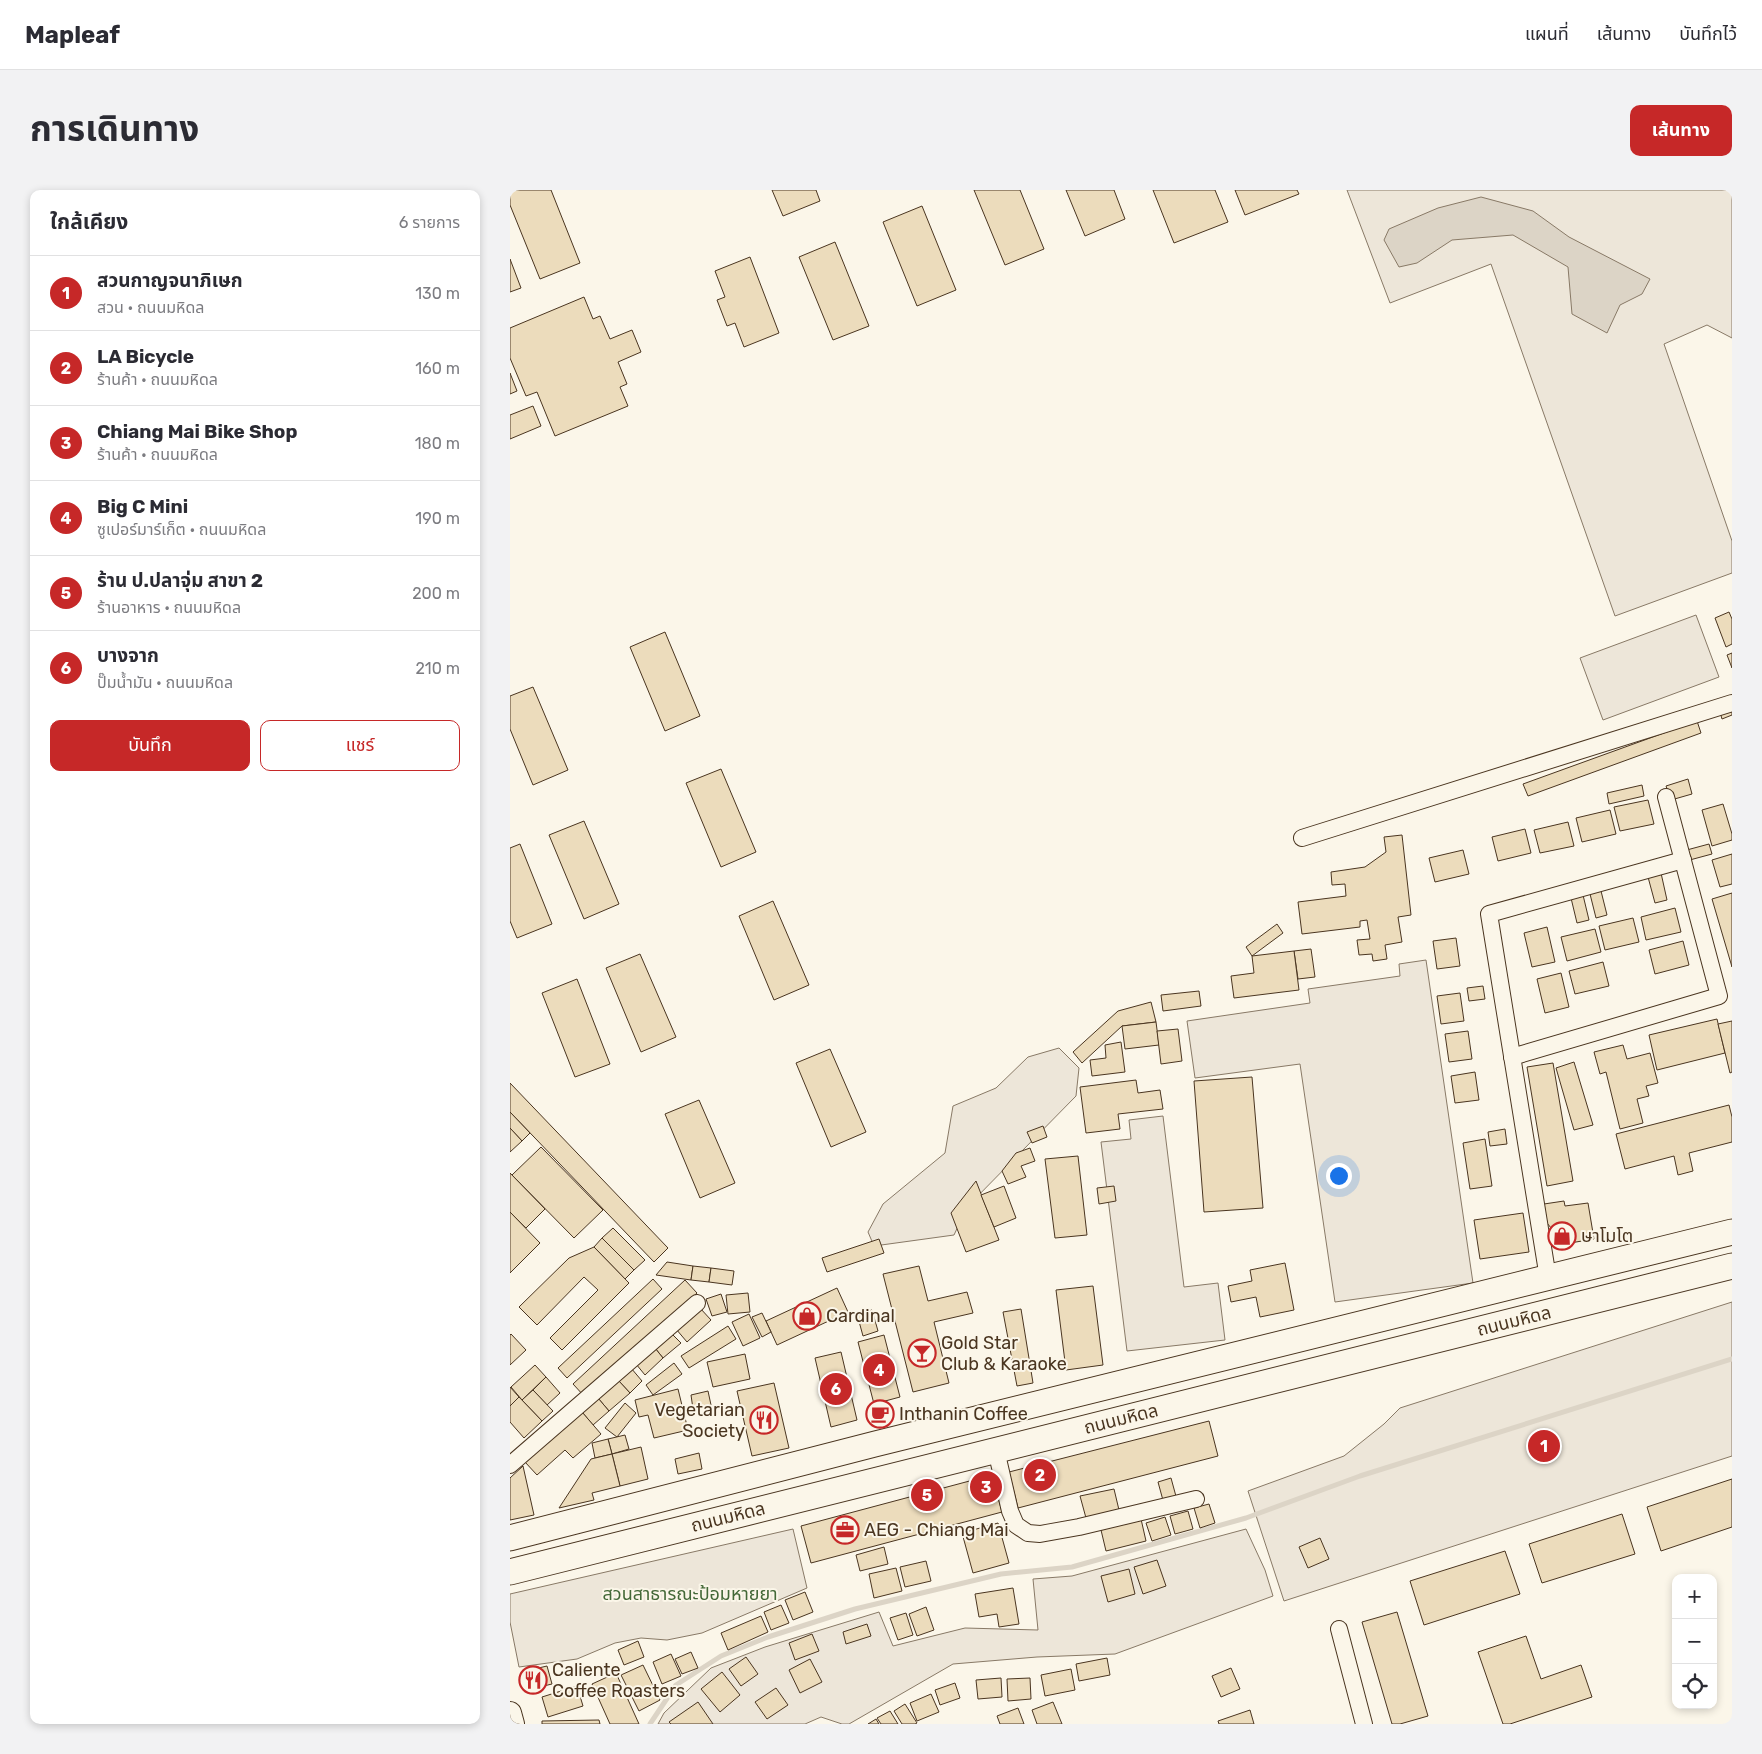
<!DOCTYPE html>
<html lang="th">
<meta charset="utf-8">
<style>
body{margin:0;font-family:Rubik,"Noto Sans Thai",sans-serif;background:#f2f2f3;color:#2b2b33}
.controls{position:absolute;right:15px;bottom:15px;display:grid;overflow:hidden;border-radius:10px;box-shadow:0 2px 8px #0003}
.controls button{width:45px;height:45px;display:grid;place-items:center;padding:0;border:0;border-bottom:1px solid #e1e1e2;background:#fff;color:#2b2b33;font:25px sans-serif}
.you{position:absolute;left:828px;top:985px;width:18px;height:18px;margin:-12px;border:4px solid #fff;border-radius:50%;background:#1a73e8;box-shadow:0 0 0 8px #1a73e833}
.badge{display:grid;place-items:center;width:32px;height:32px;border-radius:50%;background:#c62828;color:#fff;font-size:16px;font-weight:700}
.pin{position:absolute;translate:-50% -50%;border:2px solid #fff;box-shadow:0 1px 5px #0006}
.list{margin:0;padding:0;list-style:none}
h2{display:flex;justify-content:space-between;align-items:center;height:65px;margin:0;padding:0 20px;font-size:21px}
h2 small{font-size:16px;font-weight:400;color:#7c7c81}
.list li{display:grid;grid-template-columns:32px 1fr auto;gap:15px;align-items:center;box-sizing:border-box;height:75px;padding:0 20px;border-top:1px solid #e1e1e2}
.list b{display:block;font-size:19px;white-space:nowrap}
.list p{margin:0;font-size:16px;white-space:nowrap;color:#7c7c81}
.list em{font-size:16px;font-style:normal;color:#7c7c81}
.actions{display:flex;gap:10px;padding:15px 20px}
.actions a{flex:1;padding:11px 0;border:1px solid #c62828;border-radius:10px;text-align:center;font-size:18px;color:#c62828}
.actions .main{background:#c62828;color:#fff}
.icon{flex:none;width:28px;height:28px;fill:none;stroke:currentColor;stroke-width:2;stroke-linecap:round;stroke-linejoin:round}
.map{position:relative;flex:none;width:1222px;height:1534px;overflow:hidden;border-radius:10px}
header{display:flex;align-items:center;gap:30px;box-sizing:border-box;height:70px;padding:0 25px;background:#fff;border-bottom:1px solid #e1e1e2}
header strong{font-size:24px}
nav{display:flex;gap:28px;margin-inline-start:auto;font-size:18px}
.intro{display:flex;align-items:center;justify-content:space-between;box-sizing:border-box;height:120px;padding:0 30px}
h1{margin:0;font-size:35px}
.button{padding:12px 22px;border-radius:10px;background:#c62828;color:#fff;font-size:18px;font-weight:700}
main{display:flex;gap:30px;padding:0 30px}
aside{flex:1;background:#fff;border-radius:10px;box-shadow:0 2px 8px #0003}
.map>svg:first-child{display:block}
</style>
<header>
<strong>Mapleaf</strong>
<nav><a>แผนที่</a><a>เส้นทาง</a><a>บันทึกไว้</a></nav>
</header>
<div class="intro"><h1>การเดินทาง</h1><a class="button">เส้นทาง</a></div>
<main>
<aside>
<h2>ใกล้เคียง<small>6 รายการ</small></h2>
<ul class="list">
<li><span class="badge">1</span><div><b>สวนกาญจนาภิเษก</b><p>สวน · ถนนมหิดล</p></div><em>130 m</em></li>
<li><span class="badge">2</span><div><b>LA Bicycle</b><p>ร้านค้า · ถนนมหิดล</p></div><em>160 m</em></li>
<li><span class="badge">3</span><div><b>Chiang Mai Bike Shop</b><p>ร้านค้า · ถนนมหิดล</p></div><em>180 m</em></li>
<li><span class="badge">4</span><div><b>Big C Mini</b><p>ซูเปอร์มาร์เก็ต · ถนนมหิดล</p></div><em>190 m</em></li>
<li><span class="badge">5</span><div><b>ร้าน ป.ปลาจุ่ม สาขา 2</b><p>ร้านอาหาร · ถนนมหิดล</p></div><em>200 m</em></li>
<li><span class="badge">6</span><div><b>บางจาก</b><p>ปั๊มน้ำมัน · ถนนมหิดล</p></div><em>210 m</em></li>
</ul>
<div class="actions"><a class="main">บันทึก</a><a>แชร์</a></div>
</aside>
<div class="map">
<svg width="1222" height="1534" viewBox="0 0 1222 1534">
<rect width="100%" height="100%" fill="#fbf6e9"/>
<g fill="#ede6d9" stroke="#887966">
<polygon points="837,0 1222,0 1222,148 1197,135 1154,154 1222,351 1222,383 1105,426 981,74 880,113"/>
<polygon points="1186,425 1209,487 1093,530 1070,468"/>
<polygon points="916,770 963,1093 825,1112 790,874 685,888 677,831 800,813 798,799 890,786 889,774"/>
<polygon points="549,858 569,878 566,906 457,1017 444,1045 364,1056 358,1042 373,1014 435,963 443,916 486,898 518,867"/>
<polygon points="653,926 674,1097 708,1093 715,1150 617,1161 591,952 621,949 619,930"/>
<polygon points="1222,1112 1222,1266 774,1411 738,1301 834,1266 874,1234 890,1218"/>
<polygon points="283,1339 297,1398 192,1443 157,1450 131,1448 105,1453 67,1469 9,1477 0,1432 0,1404"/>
<polygon points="736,1339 755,1380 763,1406 605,1464 527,1467 443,1474 339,1534 332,1534 311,1527 295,1534 148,1534 154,1523 201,1478 255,1457 369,1422 383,1456 455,1438 528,1440 523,1389 562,1386"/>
</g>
<polygon fill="#dcd4c6" stroke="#887966" points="971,7 1023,21 1059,47 1140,89 1132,104 1110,115 1097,143 1062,124 1058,77 1003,45 942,50 907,73 889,77 874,50 879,39 928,18"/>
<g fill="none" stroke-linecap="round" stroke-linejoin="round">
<polyline stroke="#dcd4c6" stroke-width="5" points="140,1534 166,1495 211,1466 258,1447 345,1419 491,1384 562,1377 736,1328 850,1286 1222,1169"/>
</g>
<g fill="#ecdcbc" stroke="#4a3520">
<polygon points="0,0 41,0 70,73 30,89 0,15"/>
<polygon points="262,0 306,0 310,11 273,26"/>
<polygon points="464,0 510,0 534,59 495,75"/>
<polygon points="556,0 604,0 615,29 575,46"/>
<polygon points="643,0 705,0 718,32 664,53"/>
<polygon points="725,0 787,0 789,4 735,25"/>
<polygon points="412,16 446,100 407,116 373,32"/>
<polygon points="325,52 359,136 323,150 289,67"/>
<polygon points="240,67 269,143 234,157 225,133 217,136 207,110 215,107 205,81"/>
<polygon points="0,69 11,98 0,102"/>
<polygon points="74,107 83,129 90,126 100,149 122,140 131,162 108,172 117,194 110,197 118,216 45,246 27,202 16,206 0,168 0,138"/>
<polygon points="0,183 7,201 0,204"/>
<polygon points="23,216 31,236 0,249 0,225"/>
<polygon points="1219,422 1222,429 1222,454 1216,457 1205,428"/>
<polygon points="155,442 190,526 155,541 120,457"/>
<polygon points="1222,463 1222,478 1217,465"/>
<polygon points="23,497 58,580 23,595 0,539 0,506"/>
<polygon points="1222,518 1222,525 1212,529 1210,522"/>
<polygon points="1187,531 1191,543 1018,606 1013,594"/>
<polygon points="211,579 246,662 211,677 176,593"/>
<polygon points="1178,589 1182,604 1161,610 1156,596"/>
<polygon points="1132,595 1134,606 1099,614 1097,603"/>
<polygon points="1138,610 1144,634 1110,641 1104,617"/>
<polygon points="1213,614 1222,644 1222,650 1202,656 1192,620"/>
<polygon points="1100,620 1106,644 1072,652 1066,628"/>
<polygon points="74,631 109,714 74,729 39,645"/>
<polygon points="1058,632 1064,656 1030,663 1024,640"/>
<polygon points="1015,639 1021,663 988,671 982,647"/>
<polygon points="892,645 901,725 888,727 892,752 875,755 877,769 863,771 862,764 849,765 847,750 860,749 857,730 850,731 850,737 792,744 788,712 836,706 835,694 822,695 821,682 855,677 876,662 874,647"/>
<polygon points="10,654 42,734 7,748 0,731 0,658"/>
<polygon points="1199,654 1202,664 1176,671 1173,661"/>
<polygon points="953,660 959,684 925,692 919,668"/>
<polygon points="1222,664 1222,694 1210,697 1202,670"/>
<polygon points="1151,683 1157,710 1145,713 1138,687"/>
<polygon points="1091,701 1097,725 1086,728 1080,704"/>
<polygon points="1222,703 1222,777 1202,709"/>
<polygon points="1073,705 1079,730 1067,733 1061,708"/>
<polygon points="263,711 299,795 264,810 229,726"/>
<polygon points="1165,718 1171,742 1136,750 1131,727"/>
<polygon points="1123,728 1129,752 1095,760 1089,736"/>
<polygon points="767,734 773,743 742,766 736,757"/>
<polygon points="1037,737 1045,772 1022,777 1014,743"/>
<polygon points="1085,739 1091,762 1057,771 1051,747"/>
<polygon points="946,748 950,776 927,779 923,751"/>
<polygon points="1173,751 1179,775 1145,784 1139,760"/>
<polygon points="801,759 805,787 788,789 784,761"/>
<polygon points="784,761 789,800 724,808 721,786 744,783 742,766"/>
<polygon points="130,764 166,847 131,862 96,778"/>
<polygon points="1093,772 1099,796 1065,804 1059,781"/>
<polygon points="1051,783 1059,817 1035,823 1027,789"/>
<polygon points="67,789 100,874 65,887 32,803"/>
<polygon points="973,796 975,809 959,811 957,798"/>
<polygon points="689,801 691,816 653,821 651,805"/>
<polygon points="950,803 954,831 931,834 927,806"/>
<polygon points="641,812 646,832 612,836 572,873 563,862 608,821"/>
<polygon points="1207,829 1215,863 1147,880 1139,845"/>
<polygon points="1222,831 1222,882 1220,883 1208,834"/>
<polygon points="646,832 649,855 615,859 612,836"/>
<polygon points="668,839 672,871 651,874 647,841"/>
<polygon points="958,841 962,869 939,872 935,844"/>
<polygon points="611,852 615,882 582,886 580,870 596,868 595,855"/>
<polygon points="1113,855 1117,869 1140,863 1148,893 1136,896 1139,906 1127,909 1133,933 1110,939 1096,882 1090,884 1084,862"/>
<polygon points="320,859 356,942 321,957 286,873"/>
<polygon points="1064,872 1083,935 1064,940 1046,878"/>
<polygon points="1043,873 1063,991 1037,996 1017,877"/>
<polygon points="965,882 969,910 945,913 941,886"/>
<polygon points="742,887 753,1018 694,1022 684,891"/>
<polygon points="626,890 628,903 650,900 653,919 608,924 610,939 576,943 570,897"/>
<polygon points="0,893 158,1058 144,1072 0,922"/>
<polygon points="189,910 225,993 190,1008 155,924"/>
<polygon points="1219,915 1222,927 1222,952 1179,963 1183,981 1168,985 1164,966 1115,979 1106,944"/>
<polygon points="0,922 20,943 12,951 0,938"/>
<polygon points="533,936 537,947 522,953 517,942"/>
<polygon points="0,938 12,951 0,962"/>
<polygon points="995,939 997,954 980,956 978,942"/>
<polygon points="975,949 982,996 960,999 953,953"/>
<polygon points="31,957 93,1020 64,1048 2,985"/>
<polygon points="520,958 525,971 511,976 516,987 498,994 492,981 506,963"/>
<polygon points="568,966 577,1045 545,1048 535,969"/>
<polygon points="0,983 35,1019 16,1038 0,1022"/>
<polygon points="466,991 489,1050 456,1062 441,1023"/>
<polygon points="494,996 506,1028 484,1037 471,1005"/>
<polygon points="604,996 606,1011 589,1014 587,998"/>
<polygon points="1054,1011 1055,1016 1078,1013 1084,1049 1054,1054 1037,1033 1034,1014"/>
<polygon points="0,1022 30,1053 0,1083"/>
<polygon points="1013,1023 1019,1062 970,1069 964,1030"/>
<polygon points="103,1038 135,1070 124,1080 92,1048"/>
<polygon points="92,1048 124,1080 115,1089 84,1057"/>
<polygon points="369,1049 374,1063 317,1082 312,1068"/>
<polygon points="84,1057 119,1093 52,1160 40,1148 88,1100 74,1087 27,1135 9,1117 59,1068"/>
<polygon points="157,1072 183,1076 181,1090 146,1085"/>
<polygon points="775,1073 784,1120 750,1127 746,1107 721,1112 718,1096 742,1091 740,1080"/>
<polygon points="183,1076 201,1078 199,1092 181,1090"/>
<polygon points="409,1076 418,1111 457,1102 463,1123 424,1132 439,1193 403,1202 373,1084"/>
<polygon points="201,1078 224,1081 222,1095 199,1092"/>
<polygon points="143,1089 152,1099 57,1188 48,1178"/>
<polygon points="175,1090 187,1103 75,1207 63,1194"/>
<polygon points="583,1096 593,1175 556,1180 546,1100"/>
<polygon points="327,1098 338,1122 267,1155 256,1131"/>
<polygon points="238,1103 240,1122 218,1124 216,1105"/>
<polygon points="211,1104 217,1122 202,1126 196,1109"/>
<polygon points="190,1118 201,1130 177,1152 166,1139"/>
<polygon points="511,1119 523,1193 507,1196 493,1122"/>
<polygon points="362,1120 368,1141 353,1146 347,1124"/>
<polygon points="252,1123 261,1142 252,1147 242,1127"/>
<polygon points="239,1124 250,1148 233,1156 222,1132"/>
<polygon points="218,1136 226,1149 179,1178 171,1166"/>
<polygon points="161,1143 171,1153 153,1168 145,1158"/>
<polygon points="1,1144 16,1160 0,1175 0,1145"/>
<polygon points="374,1145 390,1207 364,1214 348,1152"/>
<polygon points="145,1158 153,1168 135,1185 126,1174"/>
<polygon points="331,1162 347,1230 321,1237 305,1168"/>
<polygon points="235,1164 240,1189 203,1197 197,1172"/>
<polygon points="164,1173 172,1184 143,1205 136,1195"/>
<polygon points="25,1175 36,1187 12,1210 1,1197"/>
<polygon points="121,1178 132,1191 120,1203 108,1190"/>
<polygon points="36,1187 50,1203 37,1215 23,1200"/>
<polygon points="108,1190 120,1203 99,1221 88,1208"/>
<polygon points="264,1193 279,1258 242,1266 227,1201"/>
<polygon points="0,1197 9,1207 0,1216"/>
<polygon points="168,1199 178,1240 144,1248 138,1225 129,1227 125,1210"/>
<polygon points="23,1200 43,1221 32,1231 12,1210"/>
<polygon points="198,1201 201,1215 183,1219 181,1205"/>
<polygon points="9,1207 32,1231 14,1248 0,1232 0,1216"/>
<polygon points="88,1208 99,1221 83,1235 72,1222"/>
<polygon points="115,1213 126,1223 107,1247 95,1238"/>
<polygon points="72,1222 91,1244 63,1268 55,1260 27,1285 15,1272"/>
<polygon points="699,1231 708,1266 508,1318 499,1282"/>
<polygon points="115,1245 119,1259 102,1264 98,1249"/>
<polygon points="98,1249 102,1264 85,1268 82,1253"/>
<polygon points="131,1257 138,1289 110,1296 102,1264"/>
<polygon points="189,1263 192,1279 168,1284 165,1269"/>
<polygon points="102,1264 110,1296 82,1303 84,1310 49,1318 81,1269"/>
<polygon points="13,1276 24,1325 0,1330 0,1288"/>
<polygon points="482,1285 492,1322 301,1373 291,1336"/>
<polygon points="661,1288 667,1310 654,1314 648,1292"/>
<polygon points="1222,1289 1222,1337 1151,1361 1137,1317"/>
<polygon points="604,1299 609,1320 576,1328 570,1306"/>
<polygon points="699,1314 705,1333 690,1338 684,1318"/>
<polygon points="678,1321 683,1339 665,1344 660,1326"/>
<polygon points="1112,1324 1125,1364 1032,1393 1019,1354"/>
<polygon points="655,1327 661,1345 642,1351 636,1333"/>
<polygon points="631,1329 636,1351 596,1361 591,1340"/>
<polygon points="488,1333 499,1373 463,1383 452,1343"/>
<polygon points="810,1348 819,1369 798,1378 789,1357"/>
<polygon points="374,1357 378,1374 350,1381 346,1365"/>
<polygon points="995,1361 1010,1404 914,1435 900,1391"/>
<polygon points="647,1370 656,1396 633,1404 624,1377"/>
<polygon points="416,1371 421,1391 395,1397 390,1377"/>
<polygon points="386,1378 392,1401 364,1408 359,1384"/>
<polygon points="619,1379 625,1404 598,1412 591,1386"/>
<polygon points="503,1398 509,1434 489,1437 487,1424 469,1427 465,1404"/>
<polygon points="295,1402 303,1422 283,1430 275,1410"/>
<polygon points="271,1415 279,1433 261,1440 254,1422"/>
<polygon points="416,1417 424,1440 407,1446 399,1424"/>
<polygon points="887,1422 918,1526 890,1534 882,1534 852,1432"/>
<polygon points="396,1423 403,1445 388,1450 380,1428"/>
<polygon points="251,1426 258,1442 218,1460 211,1443"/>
<polygon points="357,1434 361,1446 336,1454 333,1442"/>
<polygon points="302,1444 309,1461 285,1470 279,1453"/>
<polygon points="1016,1446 1031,1489 1071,1475 1082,1507 1000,1534 993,1534 968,1462"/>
<polygon points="128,1451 134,1467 114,1475 108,1460"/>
<polygon points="181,1462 188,1478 172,1484 165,1469"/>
<polygon points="161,1464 171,1486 152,1494 143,1472"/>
<polygon points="236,1467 248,1484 231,1496 219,1479"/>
<polygon points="597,1468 600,1485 569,1491 566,1474"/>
<polygon points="300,1469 312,1492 290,1503 279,1480"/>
<polygon points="133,1475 150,1510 129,1521 111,1485"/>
<polygon points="37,1476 42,1494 25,1498 20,1480"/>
<polygon points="721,1478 730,1499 711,1507 702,1486"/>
<polygon points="561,1479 565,1500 535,1506 531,1485"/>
<polygon points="212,1482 230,1505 210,1522 191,1499"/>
<polygon points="106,1483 129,1534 100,1534 82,1494"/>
<polygon points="491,1488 492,1507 468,1509 466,1490"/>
<polygon points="520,1488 521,1509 498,1511 497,1489"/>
<polygon points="445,1493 450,1508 430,1515 425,1500"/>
<polygon points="67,1496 73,1516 38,1527 32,1507"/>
<polygon points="266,1498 278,1515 257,1529 245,1512"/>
<polygon points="421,1504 429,1522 407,1531 400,1513"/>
<polygon points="188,1512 203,1534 161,1534 159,1532"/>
<polygon points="543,1512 552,1534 527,1534 522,1520"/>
<polygon points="395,1514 407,1533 405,1534 392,1534 384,1521"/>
<polygon points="508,1518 514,1534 490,1534 487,1526"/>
<polygon points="740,1520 744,1534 709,1534 708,1531"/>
<polygon points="380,1521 388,1534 371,1534 367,1528"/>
<polygon points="366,1529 369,1534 358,1534"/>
<polygon points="89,1530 90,1534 32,1534 32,1531"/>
</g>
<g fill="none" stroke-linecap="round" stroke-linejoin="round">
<g stroke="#4a3520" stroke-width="18">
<g id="street">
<polyline points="792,648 1222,513"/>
<polyline points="1002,867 1209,806 1156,607"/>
<polyline points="1038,1088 979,724 1173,670"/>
<polyline points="486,1260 500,1321 506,1335 518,1343 530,1344 569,1337 686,1309"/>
<polyline points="0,1275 187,1113"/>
<polyline points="829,1439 854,1534"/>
</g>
</g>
<g stroke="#4a3520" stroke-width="24">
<polyline id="secondary" points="0,1523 3,1534"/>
</g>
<g stroke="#4a3520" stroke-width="27">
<g id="primary">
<polyline points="0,1348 365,1254 1222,1042"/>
<polyline points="0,1382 1222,1076"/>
</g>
</g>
<use href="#street" stroke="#fbf6e9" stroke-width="16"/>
<use href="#secondary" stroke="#fbf6e9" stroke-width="22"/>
<use href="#primary" stroke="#fbf6e9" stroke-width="25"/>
</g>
<defs>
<g id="shop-ring" transform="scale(1.4375)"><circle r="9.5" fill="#fbf6e9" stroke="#c62828" stroke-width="1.5"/><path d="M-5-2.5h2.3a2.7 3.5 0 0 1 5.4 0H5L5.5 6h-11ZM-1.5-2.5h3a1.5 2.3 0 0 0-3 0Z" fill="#c62828"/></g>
<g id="bar-ring" transform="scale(1.4375)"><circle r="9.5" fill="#fbf6e9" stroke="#c62828" stroke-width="1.5"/><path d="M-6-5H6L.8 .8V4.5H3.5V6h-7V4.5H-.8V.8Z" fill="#c62828"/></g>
<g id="cafe-ring" transform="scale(1.4375)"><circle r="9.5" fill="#fbf6e9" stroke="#c62828" stroke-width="1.5"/><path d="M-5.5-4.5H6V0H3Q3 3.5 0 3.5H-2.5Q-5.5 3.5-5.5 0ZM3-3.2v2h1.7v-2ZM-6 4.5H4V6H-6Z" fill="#c62828"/></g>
<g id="restaurant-ring" transform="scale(1.4375)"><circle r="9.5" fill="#fbf6e9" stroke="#c62828" stroke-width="1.5"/><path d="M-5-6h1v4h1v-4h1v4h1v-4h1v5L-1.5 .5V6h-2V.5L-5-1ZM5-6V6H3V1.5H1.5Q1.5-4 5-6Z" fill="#c62828"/></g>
<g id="office-ring" transform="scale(1.4375)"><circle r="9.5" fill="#fbf6e9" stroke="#c62828" stroke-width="1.5"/><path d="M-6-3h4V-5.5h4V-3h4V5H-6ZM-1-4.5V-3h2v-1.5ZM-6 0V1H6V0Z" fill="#c62828"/></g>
</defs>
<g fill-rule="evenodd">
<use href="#shop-ring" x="1052" y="1046"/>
<use href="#shop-ring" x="297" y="1126"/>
<use href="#bar-ring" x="412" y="1163"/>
<use href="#cafe-ring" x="370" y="1224"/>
<use href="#restaurant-ring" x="254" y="1230"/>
<use href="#office-ring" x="335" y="1340"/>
<use href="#restaurant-ring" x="23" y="1490"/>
</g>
<g text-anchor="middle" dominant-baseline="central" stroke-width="4" stroke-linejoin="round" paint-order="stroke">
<g font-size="18" fill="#4a3520" stroke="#fbf6e9" text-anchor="start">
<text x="1071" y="1046">ษาโมโต</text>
<text x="316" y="1126">Cardinal</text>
<text x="431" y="1153">Gold Star<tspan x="431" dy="21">Club &amp; Karaoke</tspan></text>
<text x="235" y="1220" text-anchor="end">Vegetarian<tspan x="235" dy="21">Society</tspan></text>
<text x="389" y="1224">Inthanin Coffee</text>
<text x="354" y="1340">AEG - Chiang Mai</text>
<text x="42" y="1480">Caliente<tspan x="42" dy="21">Coffee Roasters</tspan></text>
</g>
<g font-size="18" fill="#4a3520" stroke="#fbf6e9">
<text transform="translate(1004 1131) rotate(-14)">ถนนมหิดล</text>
<text transform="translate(611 1229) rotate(-14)">ถนนมหิดล</text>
<text transform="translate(218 1327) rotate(-14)">ถนนมหิดล</text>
</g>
<g font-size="18" fill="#436837" stroke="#fbf6e9">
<text x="180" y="1404">สวนสาธารณะป้อมหายยา</text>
</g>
</g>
</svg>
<div class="controls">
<button>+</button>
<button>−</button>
<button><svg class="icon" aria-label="locate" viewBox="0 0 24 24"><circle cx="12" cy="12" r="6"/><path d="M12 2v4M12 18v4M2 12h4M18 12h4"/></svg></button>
</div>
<div class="you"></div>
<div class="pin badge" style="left:1034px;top:1256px">1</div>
<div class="pin badge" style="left:530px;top:1285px">2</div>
<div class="pin badge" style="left:476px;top:1297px">3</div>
<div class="pin badge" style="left:369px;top:1180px">4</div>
<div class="pin badge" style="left:417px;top:1305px">5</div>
<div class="pin badge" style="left:326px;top:1199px">6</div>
</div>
</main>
